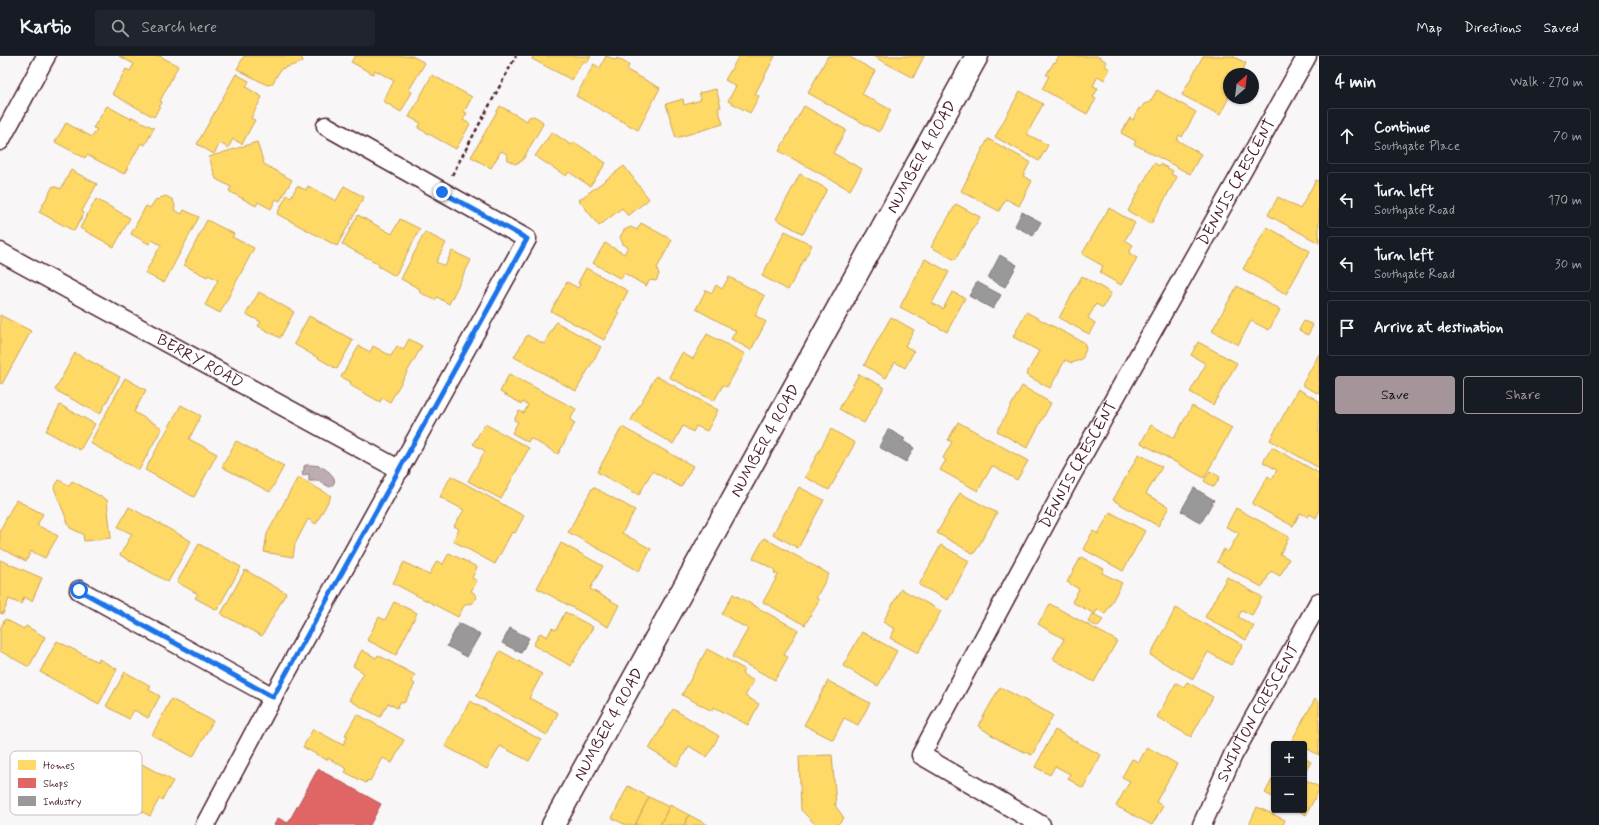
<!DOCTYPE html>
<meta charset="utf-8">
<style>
body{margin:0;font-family:Mynerve,sans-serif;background:#20242c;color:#f1f3f6}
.controls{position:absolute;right:12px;bottom:12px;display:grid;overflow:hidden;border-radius:4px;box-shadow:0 1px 3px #0004}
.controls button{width:36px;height:36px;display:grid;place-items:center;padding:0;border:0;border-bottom:1px solid #363941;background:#171b24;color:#f1f3f6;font:20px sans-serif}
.compass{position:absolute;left:1223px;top:12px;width:36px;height:36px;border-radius:50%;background:#171b24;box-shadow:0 1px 3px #0004;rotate:28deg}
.stop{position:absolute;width:12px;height:12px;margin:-9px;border:3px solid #1a73e8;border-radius:50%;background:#fff}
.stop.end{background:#1a73e8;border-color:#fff;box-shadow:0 1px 4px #0008}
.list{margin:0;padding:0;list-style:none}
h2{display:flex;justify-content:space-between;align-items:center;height:52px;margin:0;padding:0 16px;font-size:17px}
h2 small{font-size:13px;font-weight:400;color:#9ea1a6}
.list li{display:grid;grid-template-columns:26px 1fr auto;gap:12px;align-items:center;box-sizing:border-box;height:56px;margin:0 8px 8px;padding:0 8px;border:1px solid #363941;border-radius:4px}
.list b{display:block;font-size:15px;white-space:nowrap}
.list p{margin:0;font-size:13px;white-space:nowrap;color:#9ea1a6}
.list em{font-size:13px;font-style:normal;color:#9ea1a6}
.actions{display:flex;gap:8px;padding:12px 16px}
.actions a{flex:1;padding:9px 0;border:1px solid #a6949b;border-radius:4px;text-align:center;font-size:14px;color:#a6949b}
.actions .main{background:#a6949b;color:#111}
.icon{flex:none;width:22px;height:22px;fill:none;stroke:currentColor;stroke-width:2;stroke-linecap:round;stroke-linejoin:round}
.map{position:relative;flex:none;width:1319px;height:769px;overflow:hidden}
header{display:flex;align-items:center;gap:24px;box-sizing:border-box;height:56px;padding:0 20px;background:#171b24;border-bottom:1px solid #363941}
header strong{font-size:19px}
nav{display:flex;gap:22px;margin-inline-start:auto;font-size:14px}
.search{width:280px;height:36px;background:#20242c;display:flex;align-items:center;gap:10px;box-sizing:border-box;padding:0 14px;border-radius:4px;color:#9ea1a6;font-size:15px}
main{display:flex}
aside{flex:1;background:#171b24}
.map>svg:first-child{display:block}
</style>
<header>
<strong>Kartio</strong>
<div class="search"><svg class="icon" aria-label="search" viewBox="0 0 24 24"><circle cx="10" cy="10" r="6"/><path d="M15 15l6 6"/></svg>Search here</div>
<nav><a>Map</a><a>Directions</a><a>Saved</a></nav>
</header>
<main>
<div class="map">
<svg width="1319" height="769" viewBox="0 0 1319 769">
<rect width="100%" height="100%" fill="#f8f6f7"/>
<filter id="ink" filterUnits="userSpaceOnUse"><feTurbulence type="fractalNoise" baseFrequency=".025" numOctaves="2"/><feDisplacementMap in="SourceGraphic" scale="8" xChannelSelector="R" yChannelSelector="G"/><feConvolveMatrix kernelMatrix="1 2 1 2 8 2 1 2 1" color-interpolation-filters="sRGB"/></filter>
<g filter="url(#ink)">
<path fill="#bdadb0" stroke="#8f747b" d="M306,409c4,0 9,0 13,1 8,3 23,14 11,21l-12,-6h-9v-7h-2l-4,2 -1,-4 2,-2v-4z"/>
<g fill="#ffd966" stroke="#c9a154">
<polygon points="119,0 160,0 178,10 160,45 162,46 154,61 112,38 126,13 130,15 134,8"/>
<polygon points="244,0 301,0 303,6 281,13 272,28 267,29 237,13"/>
<polygon points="355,0 412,0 425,7 409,34 412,36 401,56 383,45 394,25 375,14 373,18 351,6"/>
<polygon points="533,0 591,0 587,7 583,5 572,24 532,3"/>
<polygon points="606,0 616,4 617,2 629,9 627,14 660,32 638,74 576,40 594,8 600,12"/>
<polygon points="739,0 775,0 755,38 759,40 750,57 728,45 736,30 725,24"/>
<polygon points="828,0 848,0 875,15 862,38 891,54 879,76 808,37"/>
<polygon points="873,0 924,0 913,22"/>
<polygon points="1059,0 1097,0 1107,6 1105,10 1110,13 1104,24 1098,20 1093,30 1098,32 1093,41 1096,43 1087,58 1042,33 1049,20 1046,19 1054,6 1055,7"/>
<polygon points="1203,0 1232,0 1246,7 1241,18 1229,18 1229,41 1220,59 1182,39"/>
<polygon points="236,18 249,25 246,31 262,41 251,62 255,64 242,88 233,83 228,92 220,87 214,98 197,88"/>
<polygon points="432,19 472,41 464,56 467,57 463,64 470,68 456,93 418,72 421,67 409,61"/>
<polygon points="716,33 721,51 718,52 723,68 676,82 666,48 683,43 684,49 701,44 699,37"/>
<polygon points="1157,34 1196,56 1182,81 1179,79 1177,84 1201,98 1190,118 1134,88 1136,85 1121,77 1130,62 1133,64 1139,52 1141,53 1144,48 1150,46"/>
<polygon points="1020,35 1043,48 1027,78 1048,89 1039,105 995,81"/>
<polygon points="107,50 131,63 132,61 154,72 145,89 141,87 124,118 87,99 85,102 55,86 66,67 92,81 97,73 93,72"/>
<polygon points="500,50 527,65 529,61 534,60 542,65 543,68 522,105 515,108 508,104 507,98 501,95 491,112 471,101"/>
<polygon points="804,50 846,74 833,97 862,113 850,134 779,95"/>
<polygon points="552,76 571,89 574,86 606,107 590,130 569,116 566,120 535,100"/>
<polygon points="988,83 1030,106 1023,120 1032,125 1019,150 1006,143 999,155 961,135"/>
<polygon points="257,86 264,108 292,124 280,145 276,143 271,153 258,146 256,150 229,135 231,131 216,123 209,101"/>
<polygon points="1154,107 1159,110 1160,108 1173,115 1171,118 1177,121 1151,168 1128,155"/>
<polygon points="624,110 649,143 628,160 622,152 599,170 579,144"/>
<polygon points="71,114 97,128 82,155 84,157 74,175 39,156 53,130 61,133"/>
<polygon points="800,118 827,133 803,178 776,163"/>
<polygon points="1316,124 1319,125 1319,187 1268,159 1278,141 1300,153"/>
<polygon points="297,130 306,134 308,130 336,145 344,130 364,141 337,190 277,158 287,139 291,141"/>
<polygon points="166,140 173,144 175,150 174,154 182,158 184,154 199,161 164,227 145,217 161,189 152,184 149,188 131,178 146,150 150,152 156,143 158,144 160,142"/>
<polygon points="96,143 130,162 114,191 80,172"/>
<polygon points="956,148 980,161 955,204 931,191"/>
<polygon points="1109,152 1135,167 1125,184 1133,189 1129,197 1137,202 1121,229 1100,217 1103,210 1082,198"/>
<polygon points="358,159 392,178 400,163 420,173 395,220 378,210 379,208 342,188"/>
<polygon points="207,164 234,178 232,181 254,192 220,257 205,249 218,224 208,219 207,221 184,209"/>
<polygon points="641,167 672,184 657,212 659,218 656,225 650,224 646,230 624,217 621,223 593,207 605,187 624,198 628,191 623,188 620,181 624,174 631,171 637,174"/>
<polygon points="1267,171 1310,195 1286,238 1243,213"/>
<polygon points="785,175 812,189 788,234 762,220"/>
<polygon points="425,176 446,187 436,206 445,210 452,195 471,204 449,248 437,241 435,244 419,236 420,233 401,223"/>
<polygon points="925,203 949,216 932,247 943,253 952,236 965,242 947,276 900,251"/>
<polygon points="586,212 628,235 617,256 619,257 604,284 551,255 567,226 578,232 580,228 578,227"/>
<polygon points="1082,220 1111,237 1103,252 1096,248 1088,262 1095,267 1089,278 1059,262"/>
<polygon points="729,221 765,240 755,259 766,266 751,294 731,283 736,275 696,253 706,234 712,237 716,229 722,233"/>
<polygon points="1237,230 1280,254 1269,274 1251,265 1238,289 1212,275"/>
<polygon points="259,236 294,256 280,282 258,270 261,266 246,258"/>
<polygon points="1026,256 1077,283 1084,286 1086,293 1082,303 1072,307 1065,304 1050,332 1026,319 1039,295 1013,281"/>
<polygon points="0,259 31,275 2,328 0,327"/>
<polygon points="309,260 353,284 337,313 294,288"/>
<polygon points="891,261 914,274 905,290 914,295 905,312 895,306 886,322 864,309"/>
<polygon points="1304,265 1313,269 1308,279 1299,274"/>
<polygon points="556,266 601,291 576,335 514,301 527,279 544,288"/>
<polygon points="707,278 745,298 727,331 723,329 714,345 669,321 682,297 693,303"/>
<polygon points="409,283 422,290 390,346 382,342 380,346 350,329 351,326 341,321 359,290 370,296 373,290 391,300 397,290 403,294"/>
<polygon points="1198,286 1237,307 1213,349 1190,336 1206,308 1191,299"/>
<polygon points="75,297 120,321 100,358 55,334"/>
<polygon points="1319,298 1319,338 1302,329"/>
<polygon points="509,318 576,353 570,364 575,367 558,398 530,382 528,386 512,377 518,366 514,364 519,355 524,357 528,349 523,346 522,348 500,336"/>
<polygon points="859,318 884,331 864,367 839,353"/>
<polygon points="656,320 718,354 707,375 696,370 693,376 683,370 673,388 631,364"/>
<polygon points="125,322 146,334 134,356 162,372 139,414 90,387"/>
<polygon points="1022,330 1051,347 1027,392 997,375"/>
<polygon points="1298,333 1319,345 1319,412 1270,384"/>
<polygon points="60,349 95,368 80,394 46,375"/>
<polygon points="181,349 201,360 189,383 217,398 194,441 145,414"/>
<polygon points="1192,350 1232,372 1204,422 1141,387 1151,369 1174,382"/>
<polygon points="958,366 1028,405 1017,424 992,410 978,435 940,414 946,404 943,402 952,386 948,384"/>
<polygon points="485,368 529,392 501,443 468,425 485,395 473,388"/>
<polygon points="622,371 693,410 681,431 652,415 639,439 597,416"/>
<polygon points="831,373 855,387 829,434 805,421"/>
<polygon points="236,385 284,410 270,436 222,411"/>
<polygon points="1272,391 1319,417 1319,456 1316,462 1310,458 1308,461 1300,457 1293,470 1252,448 1268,420 1272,423 1277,414 1263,406"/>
<polygon points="1139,398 1162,411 1146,438 1169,451 1158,470 1113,444"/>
<polygon points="1210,415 1220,421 1214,431 1204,425"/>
<polygon points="451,420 524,460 515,477 512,476 495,508 453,485 459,473 454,470 464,454 440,441"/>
<polygon points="298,421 331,440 316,468 308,463 295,488 293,501 264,496 267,478"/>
<polygon points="59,424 69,430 72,425 107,444 111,482 84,485 83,478 70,472 54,432"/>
<polygon points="593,431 635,454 622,477 651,493 639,515 568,476"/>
<polygon points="799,431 824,444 798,492 773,478"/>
<polygon points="960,437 997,457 974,498 937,477"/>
<polygon points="16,444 43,458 37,469 58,480 45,502 31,495 26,505 0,492 0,474"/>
<polygon points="129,451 191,485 168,526 120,499 132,478 118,471"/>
<polygon points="1236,452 1289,481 1280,498 1289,503 1280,520 1271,515 1262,531 1217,506 1224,493 1228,496 1239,477 1226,471"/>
<polygon points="1110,456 1145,475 1123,515 1083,493 1093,475 1098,478"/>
<polygon points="764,482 829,518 816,542 819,544 805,569 763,546 778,519 774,517 775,514 753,502"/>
<polygon points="561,487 603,510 590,533 619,549 608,571 537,532"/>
<polygon points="199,488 241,511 217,554 195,542 198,538 177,526"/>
<polygon points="941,489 969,505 948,544 919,529"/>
<polygon points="449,497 477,511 472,522 477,525 471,535 474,537 476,541 473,547 465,548 458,561 393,527 404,506 429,519 437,505 443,508"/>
<polygon points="1081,501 1104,513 1102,517 1122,527 1105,558 1097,553 1095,558 1072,546 1079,533 1067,526"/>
<polygon points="0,504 42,522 32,545 24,541 21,548 9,543 3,558 0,557"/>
<polygon points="245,514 286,537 262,580 221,558"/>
<polygon points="1227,521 1262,541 1252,559 1242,554 1238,561 1254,570 1246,584 1205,561"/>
<polygon points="901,533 941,555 918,597 890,582 895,573 883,566"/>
<polygon points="733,538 798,574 784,599 788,601 775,624 732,601 748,573 722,558"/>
<polygon points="394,546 417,557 396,599 367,584 379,561 385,564"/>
<polygon points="1050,548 1117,585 1094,626 1053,603 1064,583 1038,568"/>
<polygon points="1176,552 1243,589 1231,609 1208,596 1193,623 1150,599"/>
<polygon points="565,556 593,571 571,610 533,589 540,577 547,581 552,572 556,574"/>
<polygon points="1093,558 1103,563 1098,571 1088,566"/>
<polygon points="5,563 24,573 26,570 45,581 29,611 0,595 0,573"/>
<polygon points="862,576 897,595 878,630 843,610"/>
<polygon points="57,585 98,606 99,603 117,613 99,648 40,616"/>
<polygon points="707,593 744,613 742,618 754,625 745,640 759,648 748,669 714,651 712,655 682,639"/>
<polygon points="362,594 376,602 378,599 415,619 412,626 415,628 404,647 401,645 397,652 388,647 380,661 349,644 364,617 353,610"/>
<polygon points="500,595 542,618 529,642 558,657 547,679 476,640"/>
<polygon points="125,616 151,630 149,634 160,640 148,662 134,654 129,663 106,650"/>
<polygon points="828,625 870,647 858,669 844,662 833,684 804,669"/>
<polygon points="1187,626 1213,641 1191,681 1157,661 1176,627 1184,631"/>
<polygon points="1000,631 1053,659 1032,699 1004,687 978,670"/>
<polygon points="171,643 213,665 193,701 152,679"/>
<polygon points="1315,643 1319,646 1319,699 1304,691 1304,688 1299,688 1292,684"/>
<polygon points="470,645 541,684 529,705 500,690 487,713 445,690"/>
<polygon points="673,653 719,680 707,701 689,690 677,710 649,693"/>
<polygon points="357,658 404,684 392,707 383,702 370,725 367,724 366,727 345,716 347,713 328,702 327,704 303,691 313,673 343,689 348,680 345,679"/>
<polygon points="1055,674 1101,699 1083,732 1068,723 1070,718 1055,710 1050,719 1035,711"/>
<polygon points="1147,691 1177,708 1156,746 1163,750 1152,769 1116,750 1130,725 1122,721 1132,703 1139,706"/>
<polygon points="832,699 836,749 834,748 844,762 837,769 816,769 801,754 799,700"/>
<polygon points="129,701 173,725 162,744 159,743 150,760 109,738"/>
<polygon points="1304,702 1311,706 1304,718"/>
<polygon points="1274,720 1274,742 1265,737"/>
<polygon points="1304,723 1319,731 1319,734 1306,759 1297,754 1304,754"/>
<polygon points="628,730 649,741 635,769 626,769 612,762"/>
<polygon points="649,741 669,751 660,769 635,769"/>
<polygon points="670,749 689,759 684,769 660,769"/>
<polygon points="1257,751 1285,764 1283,769 1249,769"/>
<polygon points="689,759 708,769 684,769"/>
</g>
<polygon fill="#e06666" stroke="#b35154" points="318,713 381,748 370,769 274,769 278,762 288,767"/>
<g fill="#999" stroke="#817478">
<polygon points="1022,156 1041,166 1033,180 1015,170"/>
<polygon points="1000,199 1017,209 1005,231 988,222"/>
<polygon points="977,226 1001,239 993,253 969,240"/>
<polygon points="888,373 905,383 903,385 914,392 906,406 879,391"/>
<polygon points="1194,432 1214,444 1201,467 1181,455"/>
<polygon points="459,567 480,578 467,601 447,590"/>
<polygon points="510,572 529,582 521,597 502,587"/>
</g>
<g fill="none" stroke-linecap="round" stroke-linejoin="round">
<g stroke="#4a1f2b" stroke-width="21">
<g id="minor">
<polyline points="0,85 46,0"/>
<path id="s1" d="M0,196l400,218"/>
<polyline points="79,534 273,641"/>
<polyline points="205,769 273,641 527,183 326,70"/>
<path id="s2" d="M1041,769l-120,-70 150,-279 236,-420"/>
<path id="s3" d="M1202,769l31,-70 86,-153"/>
</g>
</g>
<g stroke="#4a1f2b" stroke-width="25">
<g id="secondary">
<path id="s4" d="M553,769l424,-769"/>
</g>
</g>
<polyline stroke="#4a1f2b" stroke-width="2.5" stroke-dasharray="4 3" stroke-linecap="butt" points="452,119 516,0"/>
<use href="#minor" stroke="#fff" stroke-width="18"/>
<use href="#secondary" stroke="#fff" stroke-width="22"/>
</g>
</g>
<g fill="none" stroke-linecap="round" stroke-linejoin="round" filter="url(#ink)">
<polyline stroke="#1a73e8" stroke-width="5" points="79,534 273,641 527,183 442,136"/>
</g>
<g text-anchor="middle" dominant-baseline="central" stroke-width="4" stroke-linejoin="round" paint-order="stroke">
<g font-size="16" fill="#4a1f2b" stroke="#fff">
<text stroke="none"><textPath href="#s4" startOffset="763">NUMBER 4 ROAD</textPath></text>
<text stroke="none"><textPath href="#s2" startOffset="793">DENNIS CRESCENT</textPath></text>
<text stroke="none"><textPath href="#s1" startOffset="228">BERRY ROAD</textPath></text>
<text stroke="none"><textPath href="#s4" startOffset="439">NUMBER 4 ROAD</textPath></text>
<text stroke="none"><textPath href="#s2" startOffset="469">DENNIS CRESCENT</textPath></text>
<text stroke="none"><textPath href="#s3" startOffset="126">SWINTON CRESCENT</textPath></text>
<text stroke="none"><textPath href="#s4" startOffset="115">NUMBER 4 ROAD</textPath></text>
</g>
</g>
<rect x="10" y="695" width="132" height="64" rx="6" fill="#fff" stroke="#c9bcbf" stroke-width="1"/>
<rect x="18" y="704" width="18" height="10" fill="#ffd966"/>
<rect x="18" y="722" width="18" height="10" fill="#e06666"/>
<rect x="18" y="740" width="18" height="10" fill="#999"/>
<g font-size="11" fill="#4a1f2b">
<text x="43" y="713">Homes</text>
<text x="43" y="731">Shops</text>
<text x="43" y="749">Industry</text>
</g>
</svg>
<div class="controls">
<button>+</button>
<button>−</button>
</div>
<svg class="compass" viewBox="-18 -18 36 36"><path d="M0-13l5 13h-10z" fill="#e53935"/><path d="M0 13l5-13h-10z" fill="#9ea1a6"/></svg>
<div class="stop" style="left:79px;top:534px"></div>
<div class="stop end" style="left:442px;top:136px"></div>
</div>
<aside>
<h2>4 min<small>Walk · 270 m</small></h2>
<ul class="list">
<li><svg class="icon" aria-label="ahead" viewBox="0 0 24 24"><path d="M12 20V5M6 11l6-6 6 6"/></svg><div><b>Continue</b><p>Southgate Place</p></div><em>70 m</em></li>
<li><svg class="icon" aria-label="left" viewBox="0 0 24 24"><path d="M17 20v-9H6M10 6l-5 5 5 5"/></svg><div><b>Turn left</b><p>Southgate Road</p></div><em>170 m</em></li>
<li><svg class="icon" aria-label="left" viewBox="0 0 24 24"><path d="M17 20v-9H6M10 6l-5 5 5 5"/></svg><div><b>Turn left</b><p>Southgate Road</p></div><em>30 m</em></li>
<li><svg class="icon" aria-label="arrive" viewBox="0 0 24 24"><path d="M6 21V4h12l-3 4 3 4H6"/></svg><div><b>Arrive at destination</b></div></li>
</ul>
<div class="actions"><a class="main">Save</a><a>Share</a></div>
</aside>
</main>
